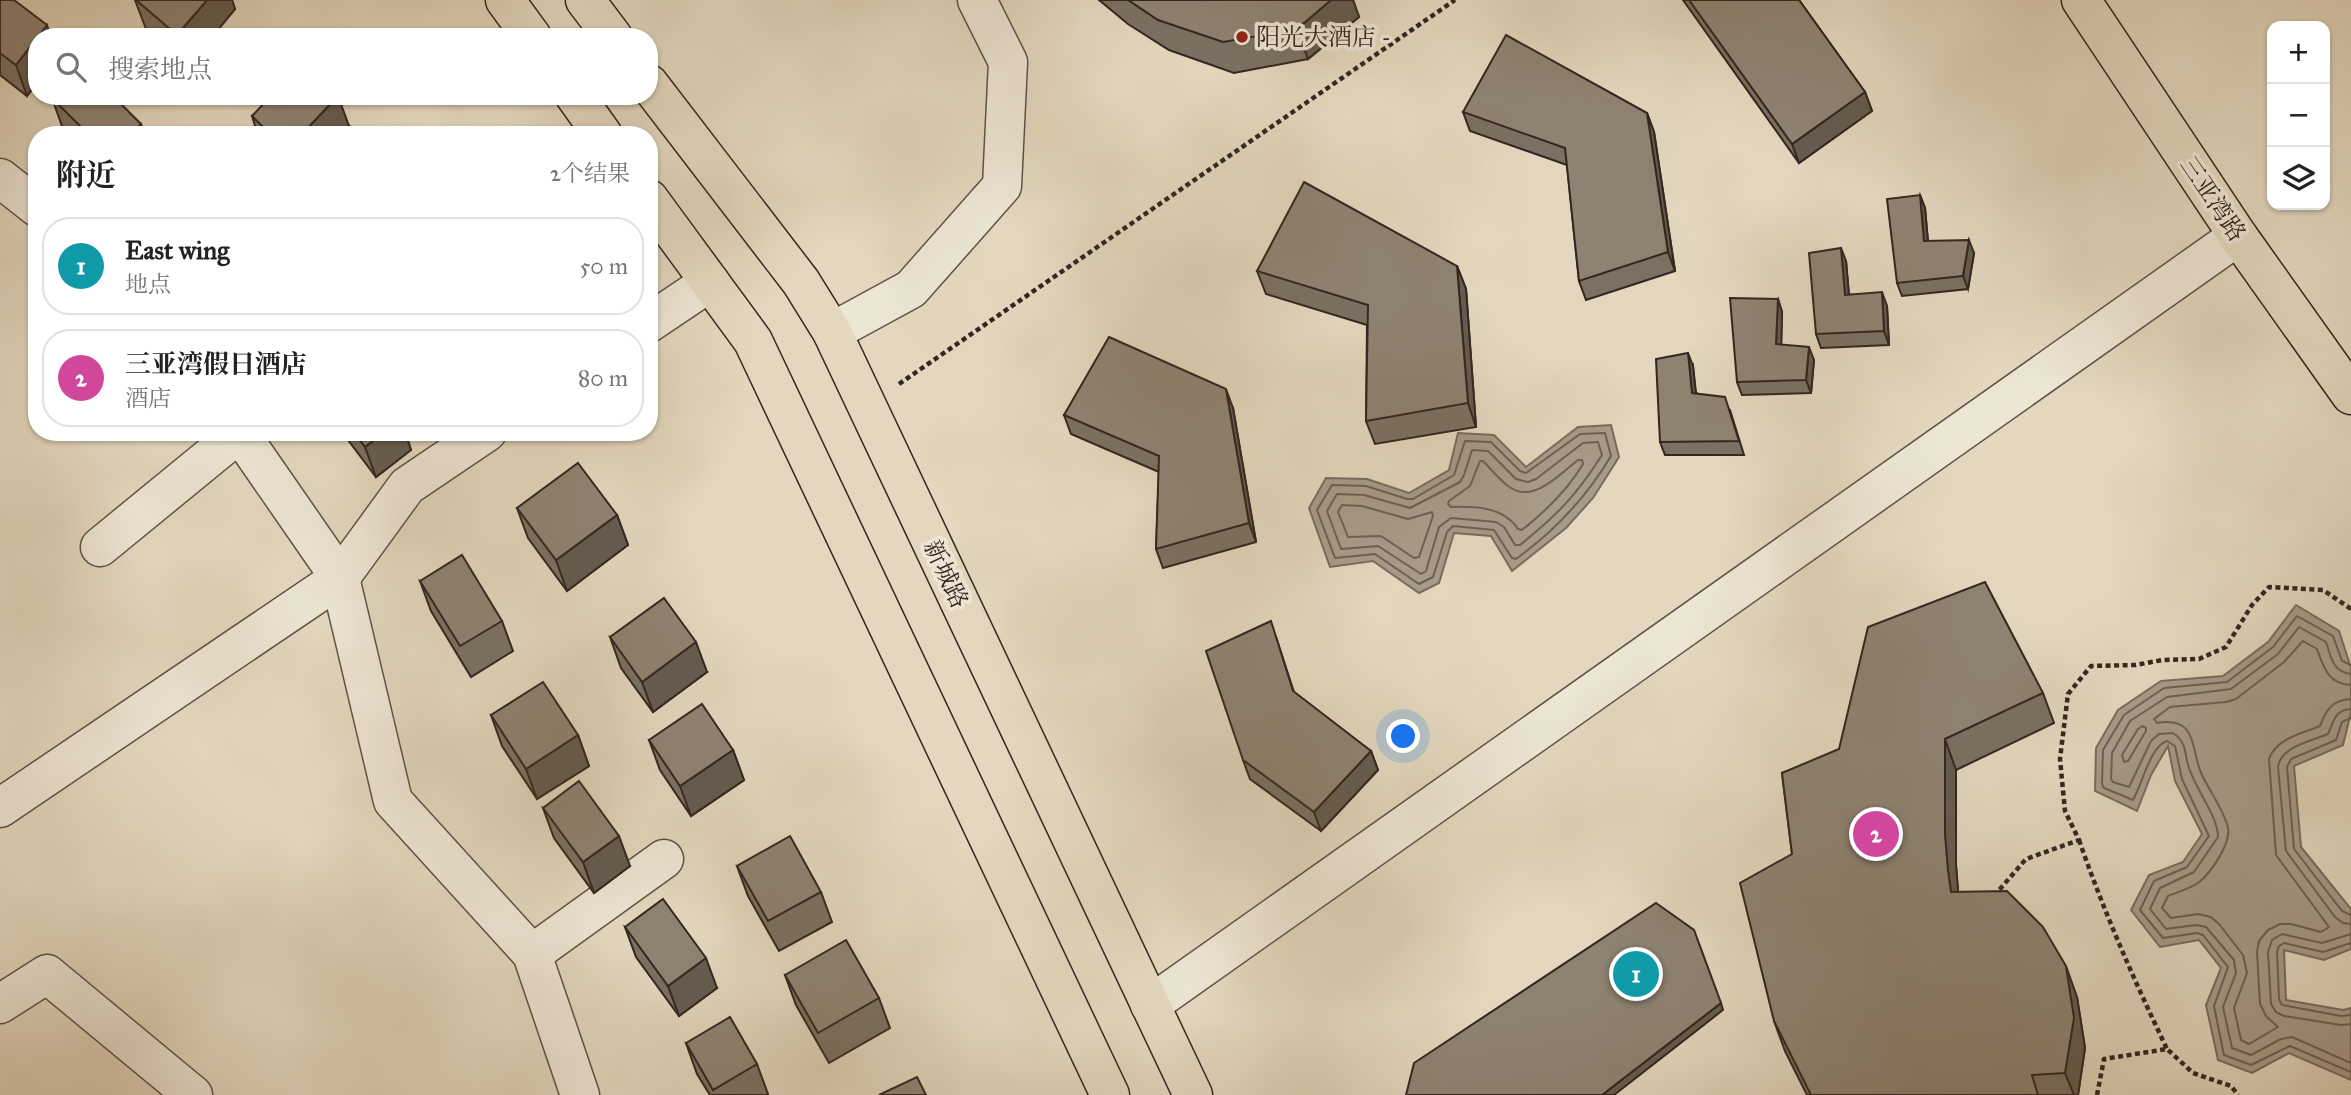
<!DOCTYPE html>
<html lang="zh">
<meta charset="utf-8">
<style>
body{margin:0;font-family:"IM FELL Great Primer","Noto Serif SC",serif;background:#f6f6f6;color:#222}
.controls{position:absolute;right:21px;top:21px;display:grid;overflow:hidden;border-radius:14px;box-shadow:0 2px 5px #0004}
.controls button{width:63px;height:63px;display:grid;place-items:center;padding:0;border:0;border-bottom:2px solid #e0e0e0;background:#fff;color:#222;font:35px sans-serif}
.you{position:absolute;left:1404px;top:737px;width:24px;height:24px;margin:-18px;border:5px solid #fff;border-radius:50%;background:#1a73e8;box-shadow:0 0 0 10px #1a73e833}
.badge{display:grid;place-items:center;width:46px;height:46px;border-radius:50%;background:#0b8043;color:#fff;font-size:23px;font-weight:700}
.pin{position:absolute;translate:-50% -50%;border:4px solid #fff;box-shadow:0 2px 7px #0006}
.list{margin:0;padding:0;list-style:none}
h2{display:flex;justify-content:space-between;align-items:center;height:91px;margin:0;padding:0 28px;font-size:30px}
h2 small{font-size:23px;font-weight:400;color:#767676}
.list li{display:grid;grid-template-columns:46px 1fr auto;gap:21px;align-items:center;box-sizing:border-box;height:98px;margin:0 14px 14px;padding:0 14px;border:2px solid #e0e0e0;border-radius:28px}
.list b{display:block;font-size:26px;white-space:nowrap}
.list p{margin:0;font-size:23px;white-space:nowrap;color:#767676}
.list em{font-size:23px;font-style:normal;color:#767676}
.icon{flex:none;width:38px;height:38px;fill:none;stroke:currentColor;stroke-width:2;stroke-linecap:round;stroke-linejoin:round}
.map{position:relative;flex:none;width:2351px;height:1095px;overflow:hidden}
.search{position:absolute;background:#fff;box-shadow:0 2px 5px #0004;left:28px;top:28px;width:630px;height:77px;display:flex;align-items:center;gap:18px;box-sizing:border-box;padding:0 24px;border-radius:28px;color:#767676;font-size:26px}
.panel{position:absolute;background:#fff;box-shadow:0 2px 5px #0004;left:28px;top:126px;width:630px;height:315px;border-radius:28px}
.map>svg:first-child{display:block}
</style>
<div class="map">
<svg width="2351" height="1095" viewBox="0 0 2351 1095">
<rect width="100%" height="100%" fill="#e3d8bf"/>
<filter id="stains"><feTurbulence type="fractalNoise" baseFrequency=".00286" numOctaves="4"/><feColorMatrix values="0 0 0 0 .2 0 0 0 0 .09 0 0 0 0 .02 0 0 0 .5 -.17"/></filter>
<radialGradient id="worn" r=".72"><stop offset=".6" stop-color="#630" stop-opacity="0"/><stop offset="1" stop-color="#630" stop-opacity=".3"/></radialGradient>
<g fill="#a79b89" stroke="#786c5f" stroke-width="2">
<polygon points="1611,425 1619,457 1593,498 1566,528 1512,571 1491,536 1454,533 1439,583 1419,593 1373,561 1330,567 1309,508 1326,478 1367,479 1409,493 1449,470 1458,433 1494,435 1526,467 1578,427"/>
<polygon points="2296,605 2339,631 2351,668 2351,712 2343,745 2294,766 2301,847 2351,909 2351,949 2324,960 2284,950 2286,1000 2343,1010 2351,1008 2351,1080 2289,1053 2252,1073 2218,1060 2206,1005 2221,968 2199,940 2160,947 2131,910 2149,875 2183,862 2202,834 2175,781 2168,746 2151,775 2137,811 2095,791 2096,748 2118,710 2161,681 2223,676 2268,642"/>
</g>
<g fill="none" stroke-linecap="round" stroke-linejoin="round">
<g stroke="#6c6054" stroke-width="2">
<path d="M1605,433l6,23c-25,42 -55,74 -95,103l-4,-1 -18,-28 -41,-4 -6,6 -14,45 -14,7 -44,-30 -40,4 -18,-48 15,-25 34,1 41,13h6l41,-24 11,-34 26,1 29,29 6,2 54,-39z"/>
<path d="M1598,442l4,13c-26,41 -45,60 -82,90h-5l-11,-18 -8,-5 -45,-4 -12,9 -13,44 -5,3 -43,-28 -37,3 -14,-38 10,-17 27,1 46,13 50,-26 4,-7 8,-25 16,1 28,28 12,3 8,-3 47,-36z"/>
<path d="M1578,460h4l1,4c-16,27 -37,47 -61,66l-4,-1c-14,-22 -42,-23 -67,-22l-3,-3 1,-3 21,-15 10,-25h3c9,9 18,21 28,27 24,15 50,-15 67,-28z"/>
<polygon points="1342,505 1362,506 1408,519 1432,512 1433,516 1419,557 1414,558 1381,536 1348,537 1338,512"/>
<path d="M2351,665l-9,-4 -9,-25 -36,-20 -24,31 -46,35 -63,6 -40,27 -21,35 -1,34 2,4 29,12c9,-15 17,-54 34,-59l8,5 7,33 27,57 -22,31 -33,14 -14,29 23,28 34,-5 6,2 25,32 -14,39 10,49 27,10 39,-19 61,26"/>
<path d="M2351,674c-19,-2 -20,-18 -25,-32l-27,-15 -21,27 -47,35 -64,8 -37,24 -18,32 -1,26 2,3 16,5 22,-46 8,-7 14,-1c11,7 12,16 14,28 5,25 31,53 31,76l-24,35 -34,16 -10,21 16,20 30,-4 10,2 28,33 2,13 -13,34 9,41 19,7 30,-16 11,-2 59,26"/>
<path d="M2351,685c-23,-1 -27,-17 -34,-36l-14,-8 -19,21 -48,37 -10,3 -56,5 -16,12 3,4c42,-7 33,27 45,52 8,17 22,35 26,53 3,16 -18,46 -30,55 -9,6 -20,9 -30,13l-6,12 9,10 27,-4 13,3 8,7 24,31 4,18 -13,35 7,32 8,4 29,-17 -12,-11 -6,-12 -3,-52 2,-11 9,-11 12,-6h11l30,8 8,-5 -53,-72 -7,-96c8,-21 32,-25 51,-33 6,-16 12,-26 31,-27"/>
<path d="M2351,709c-17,1 -17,13 -23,25 -16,7 -47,12 -50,33l8,84 49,66 8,6 8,1"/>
<polyline points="2351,718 2342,722 2336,740 2291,759 2287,767 2294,849 2342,911 2351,915"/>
<polygon points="2142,726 2146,728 2146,731 2128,761 2124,762 2122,755 2138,729"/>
<polyline points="2351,934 2322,943 2282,934 2272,940 2268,952 2271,1004 2276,1012 2284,1016 2341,1025 2351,1024"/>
<polyline points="2351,943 2323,952 2284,943 2279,946 2277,952 2279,999 2282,1005 2341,1016 2351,1015"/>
</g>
<g stroke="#5e5248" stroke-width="41">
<g id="minor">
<polyline points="0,178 37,207"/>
<polyline points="649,323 710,282"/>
<polyline points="832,332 911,289 1002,186 1008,62 977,0"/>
<polyline points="237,432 250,448 340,578 393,801 532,954 580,1095"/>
<polyline points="100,547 238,434"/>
<polyline points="0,808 340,578 407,486 487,432"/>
<polyline points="532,954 664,859"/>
<polyline points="0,1004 47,974 193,1095"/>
<polyline points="1150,1005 2238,236"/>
</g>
</g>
<g stroke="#322620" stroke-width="41">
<g id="major">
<polyline points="505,0 532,37"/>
<polyline points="585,0 613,37"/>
<polyline points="2081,0 2238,236 2351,395"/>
<polyline points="649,84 801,282 832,332 1193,1095"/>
<polyline points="575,96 603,135"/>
<polyline points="649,199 753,341 1110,1095"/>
</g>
</g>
<g stroke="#322620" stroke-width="4.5" stroke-dasharray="5 3.5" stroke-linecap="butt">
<polyline points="899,384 1455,0"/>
<path d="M2079,840c25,72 55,140 88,209"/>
<polyline points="1994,896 2026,859 2079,840 2065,811 2060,759 2068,694 2091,666 2136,665 2162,660 2199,659 2226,647 2252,605 2269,587 2323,590 2351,609"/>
<polyline points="2097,1095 2104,1059 2167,1049 2193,1073 2231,1086 2238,1095"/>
</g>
<use href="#minor" stroke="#ede6d5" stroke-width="38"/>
<use href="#major" stroke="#e3d8bf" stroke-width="38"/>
</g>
<g fill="#7a7163" stroke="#322620" stroke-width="2">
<polygon points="0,0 37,37 37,83 27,96 0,75"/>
<polygon points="135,0 232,0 235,9 212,37 154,37 146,29"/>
<polygon points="1099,0 1353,0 1359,17 1308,59 1234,73 1169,50 1128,24"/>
<polygon points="1683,0 1799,0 1865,92 1872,111 1799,163"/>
<polygon points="52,98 145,135 69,135 63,129"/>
<polygon points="1463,112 1647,113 1654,132 1675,271 1586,300 1579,281 1567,165 1470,131"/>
<polygon points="252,116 349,126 341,135 258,135"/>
<polygon points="1920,195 1925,208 1928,241 1974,253 1968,289 1902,296 1897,283"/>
<polygon points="1846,261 1849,294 1887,306 1889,345 1821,348 1816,334"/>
<polygon points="1457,266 1466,289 1476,427 1375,444 1366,421 1367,325 1266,294 1257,271"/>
<polygon points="1778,299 1782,312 1781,345 1814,360 1811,393 1742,395 1737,382"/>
<polygon points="1693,366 1696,393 1730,410 1744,455 1665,455 1660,442"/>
<polygon points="1233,408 1256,542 1163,568 1156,549 1159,472 1071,434 1064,415"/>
<polygon points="342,432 405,432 411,450 376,477"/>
<polygon points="517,508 617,515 628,545 567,591 528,538"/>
<polygon points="420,581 502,621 513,651 471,677 431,611"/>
<polygon points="610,637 707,672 653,712 621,668"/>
<polygon points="1277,640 1294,692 1371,751 1378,770 1321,831 1250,779 1243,760"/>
<polygon points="2043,693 2054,723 1956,770 1956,865 1958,892 2077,997 2085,1048 2078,1095 1807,1095 1785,1051 1774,1021 1792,854 1782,773"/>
<polygon points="491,715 578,735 589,766 537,799 502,746"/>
<polygon points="649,740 733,750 744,780 691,816 660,770"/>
<polygon points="543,808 630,866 594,893 554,838"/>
<polygon points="737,866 821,892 832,922 779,951 748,896"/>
<polygon points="625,927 717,988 679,1016 636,957"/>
<polygon points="785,975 879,998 890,1028 829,1063 796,1005"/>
<polygon points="686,1043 757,1064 768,1094 766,1095 710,1095 697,1074"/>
</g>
<g fill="#635c50" stroke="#322620" stroke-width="2">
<polygon points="207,0 232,0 235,9 212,37 177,37 177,35"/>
<polygon points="1331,0 1353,0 1359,17 1308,59 1297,29"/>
<polygon points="47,25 51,37 38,37"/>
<polygon points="37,38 37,83 27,96 16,65"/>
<polygon points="1865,92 1872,111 1799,163 1792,144"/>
<polygon points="338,96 349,126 341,135 301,135"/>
<polygon points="1647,113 1654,132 1675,271 1668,252"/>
<polygon points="141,124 145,135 130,135"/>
<polygon points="1920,195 1925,208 1929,254 1924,241"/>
<polygon points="1969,240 1974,253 1968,289 1963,276"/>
<polygon points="1841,248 1846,261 1850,308 1845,295"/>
<polygon points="1457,266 1466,289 1476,427 1468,403"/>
<polygon points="1882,292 1887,306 1889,345 1884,331"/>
<polygon points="1778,299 1782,312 1781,358 1776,344"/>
<polygon points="1809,347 1814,360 1811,393 1806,380"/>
<polygon points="1688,353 1693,366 1697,406 1692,393"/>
<polygon points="1226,389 1233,408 1256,542 1249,523"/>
<polygon points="384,432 405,432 411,450 376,477 365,447"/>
<polygon points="617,515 628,545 567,591 556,560"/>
<polygon points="696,642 707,672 653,712 642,682"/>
<polygon points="578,735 589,766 537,799 526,769"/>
<polygon points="1945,739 1956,770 1956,865 1959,902 1951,892 1948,871 1945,835"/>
<polygon points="733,750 744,780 691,816 680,786"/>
<polygon points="1371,751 1378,770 1321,831 1314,812"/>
<polygon points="619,836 630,866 594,893 583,862"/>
<polygon points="706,958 717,988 679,1016 668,986"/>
<polygon points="2066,966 2077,997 2085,1048 2078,1095 2074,1095 2065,1073"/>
<polygon points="1721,1003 1723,1010 1614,1095 1602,1095"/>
</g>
<g fill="#8e8373" stroke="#322620" stroke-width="2">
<polygon points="0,0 14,0 47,25 38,37 37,37 37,38 16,65 0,53"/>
<polygon points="136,0 207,0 177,35"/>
<polygon points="1128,0 1331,0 1297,29 1223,42 1158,20"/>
<polygon points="1689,0 1799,0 1865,92 1792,144"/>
<polygon points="1506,35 1647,113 1668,252 1579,281 1565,148 1463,112"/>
<polygon points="54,96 113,96 141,124 130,135 89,135 52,98"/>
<polygon points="271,96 338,96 301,135 271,135 252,116"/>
<polygon points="1304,182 1457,266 1468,403 1366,421 1368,305 1257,271"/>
<polygon points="1920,195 1924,241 1969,240 1963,276 1897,283 1887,199"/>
<polygon points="1841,248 1845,295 1882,292 1884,331 1816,334 1809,253"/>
<polygon points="1730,298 1778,299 1776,344 1809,347 1806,380 1737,382"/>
<polygon points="1109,337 1226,389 1249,523 1156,549 1159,456 1064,415"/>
<polygon points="1688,353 1692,393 1725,397 1739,441 1660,442 1656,359"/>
<polygon points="354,432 384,432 365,447"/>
<polygon points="578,463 617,515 556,560 517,508"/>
<polygon points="462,555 502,621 460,646 420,581"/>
<polygon points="1985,582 2043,693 1945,739 1945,835 1948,871 1951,892 2007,891 2043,927 2066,966 2074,1018 2065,1073 2032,1075 2038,1095 1811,1095 1774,1021 1740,883 1792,854 1782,773 1839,749 1868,627"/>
<polygon points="664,598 696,642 642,682 610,637"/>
<polygon points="1271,621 1293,691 1371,751 1314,812 1243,760 1206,651"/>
<polygon points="543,682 578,735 526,769 491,715"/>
<polygon points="702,704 733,750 680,786 649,740"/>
<polygon points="579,781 619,836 583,862 543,808"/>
<polygon points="790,836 821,892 768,921 737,866"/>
<polygon points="663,899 706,958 668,986 625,927"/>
<polygon points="1656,903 1694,930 1721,1003 1602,1095 1406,1095 1414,1063"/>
<polygon points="846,940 879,998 818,1033 785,975"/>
<polygon points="730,1017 757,1064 713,1090 686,1043"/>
<polygon points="917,1077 926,1095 879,1095"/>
</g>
<circle fill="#8f2418" stroke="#ede6d5" stroke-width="2.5" cx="1242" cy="37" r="7"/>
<g text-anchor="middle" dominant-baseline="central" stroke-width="7" stroke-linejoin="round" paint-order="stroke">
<g font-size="24" fill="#322620" stroke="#ede6d5" text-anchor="start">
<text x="1256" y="37">阳光大酒店 -</text>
</g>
<g font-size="24" fill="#322620" stroke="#ede6d5">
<text transform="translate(2213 199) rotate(56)">三亚湾路</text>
<text transform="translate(946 574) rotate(65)">新城路</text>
</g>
</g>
<rect width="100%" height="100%" filter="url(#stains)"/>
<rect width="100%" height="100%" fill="url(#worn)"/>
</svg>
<div class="controls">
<button>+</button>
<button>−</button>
<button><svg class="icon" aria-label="layers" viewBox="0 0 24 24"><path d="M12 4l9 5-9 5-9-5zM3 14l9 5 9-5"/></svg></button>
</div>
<div class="you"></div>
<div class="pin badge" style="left:1636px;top:974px;background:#0f9aa8">1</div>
<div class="pin badge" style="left:1876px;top:834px;background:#d1479c">2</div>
<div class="search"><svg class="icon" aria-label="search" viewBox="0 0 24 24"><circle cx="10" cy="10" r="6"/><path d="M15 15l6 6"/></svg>搜索地点</div>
<section class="panel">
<h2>附近<small>2个结果</small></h2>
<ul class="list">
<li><span class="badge" style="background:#0f9aa8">1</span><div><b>East wing</b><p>地点</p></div><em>50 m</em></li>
<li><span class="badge" style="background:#d1479c">2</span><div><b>三亚湾假日酒店</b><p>酒店</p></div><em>80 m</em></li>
</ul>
</section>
</div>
